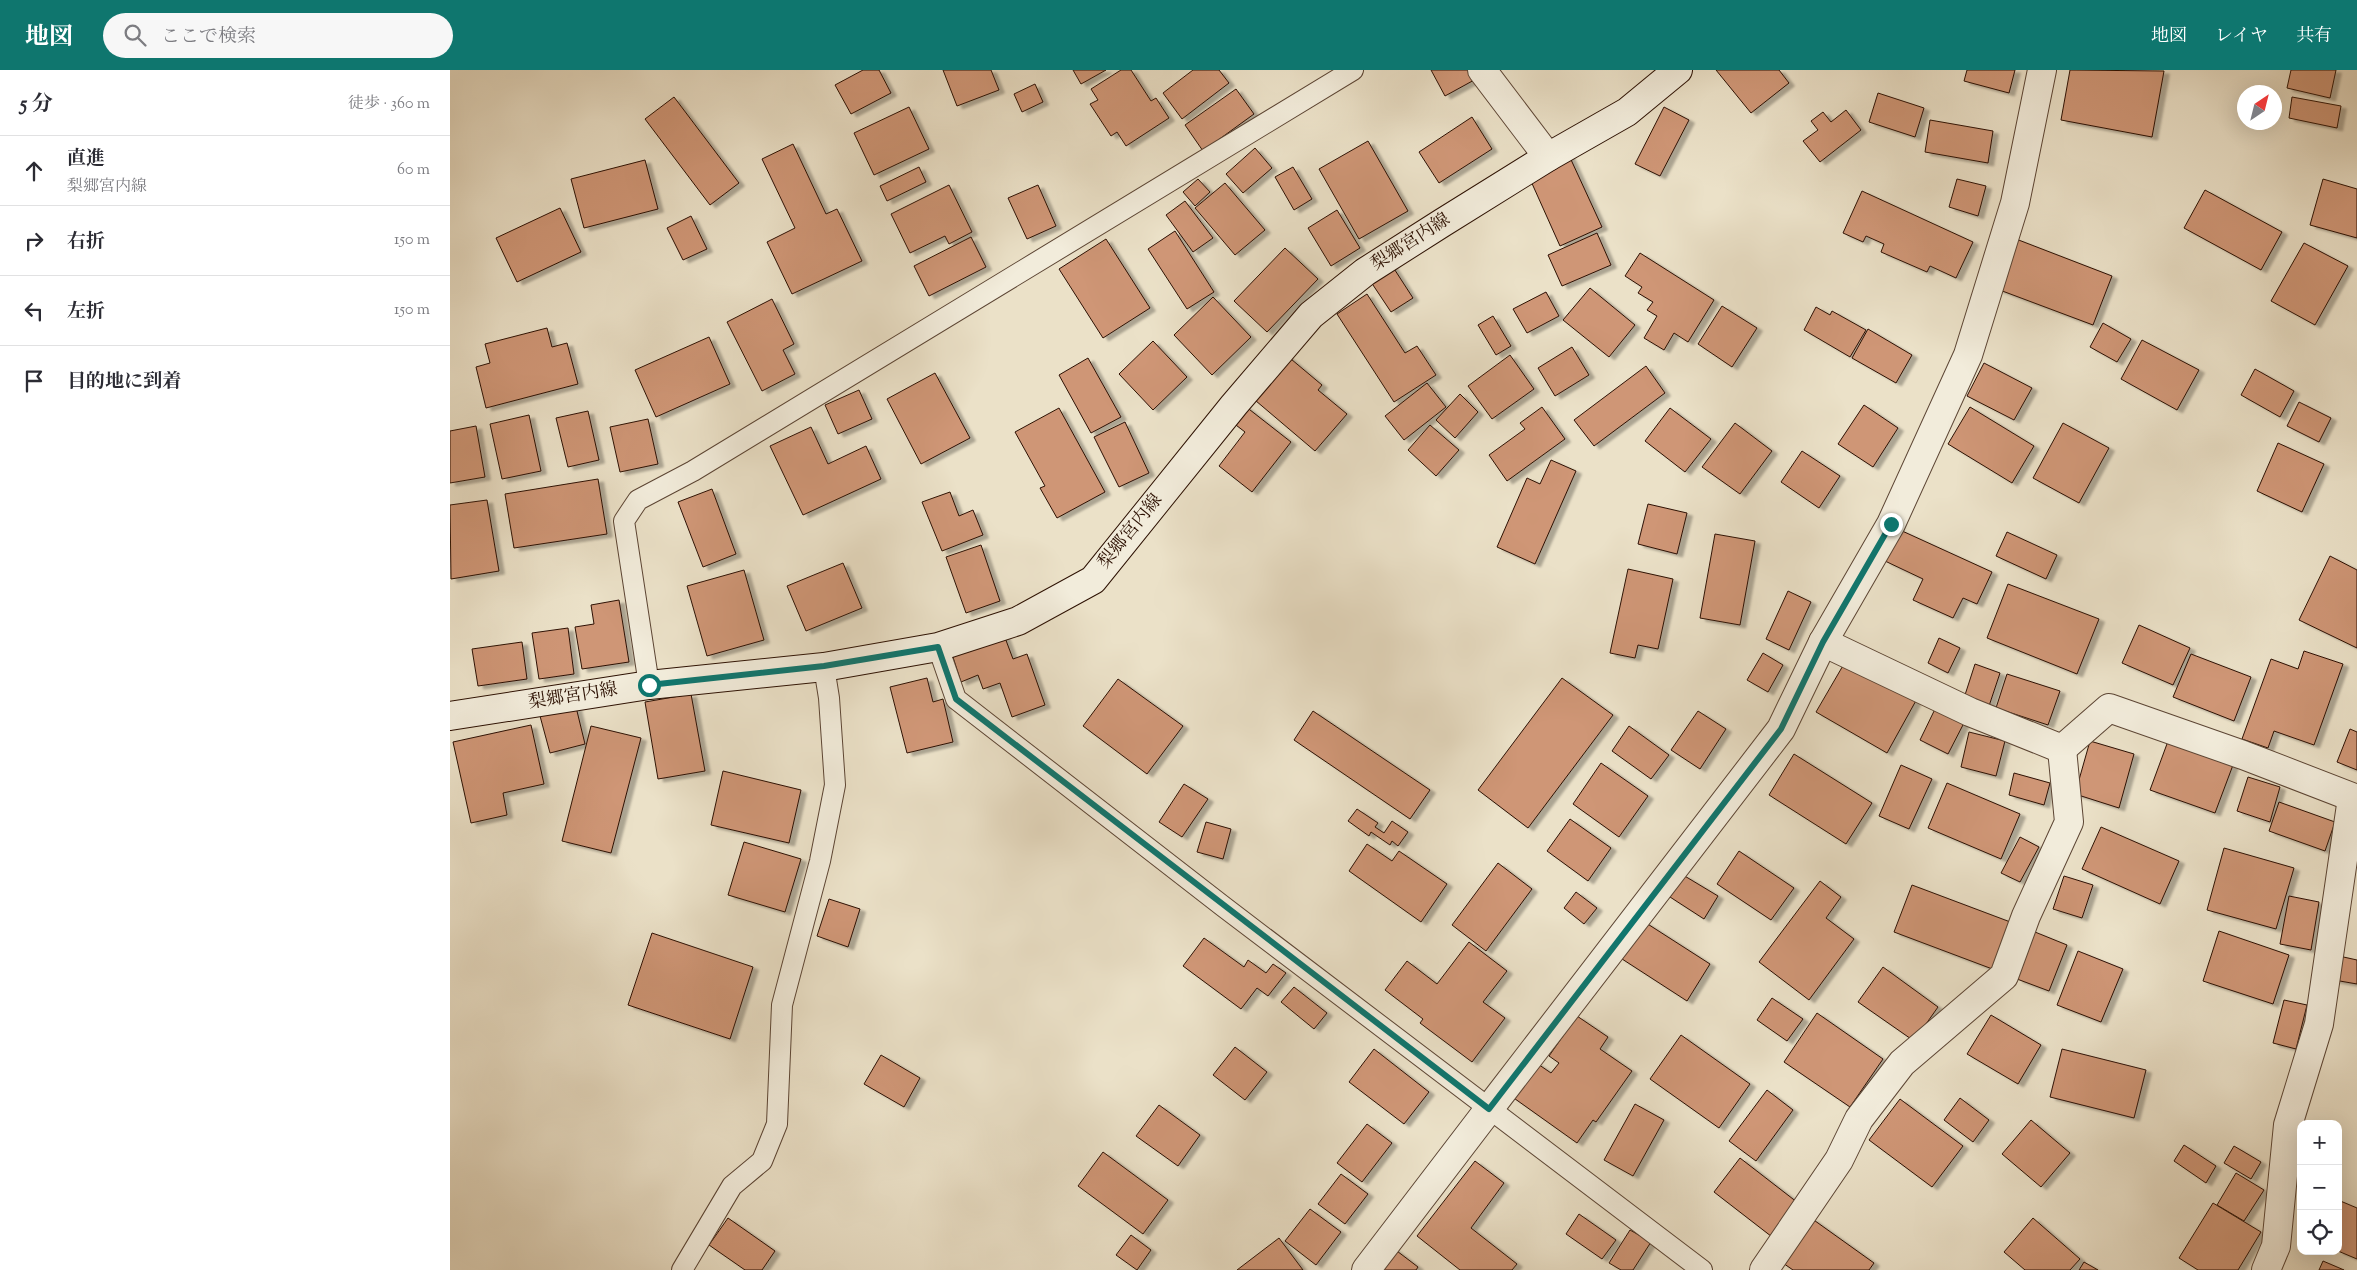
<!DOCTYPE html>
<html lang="ja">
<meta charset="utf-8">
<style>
body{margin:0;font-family:"Sorts Mill Goudy","Noto Serif JP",serif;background:#f7f7f7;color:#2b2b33}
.controls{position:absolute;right:15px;bottom:15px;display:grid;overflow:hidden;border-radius:10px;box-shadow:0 5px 20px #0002}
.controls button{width:45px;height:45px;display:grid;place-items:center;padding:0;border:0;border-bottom:1px solid #e1e1e2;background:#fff;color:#2b2b33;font:25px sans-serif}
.compass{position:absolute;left:1787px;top:15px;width:45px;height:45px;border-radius:50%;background:#fff;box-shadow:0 5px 20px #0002;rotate:35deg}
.stop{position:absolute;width:15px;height:15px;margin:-11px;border:4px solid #0f766e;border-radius:50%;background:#fff}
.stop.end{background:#0f766e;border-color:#fff;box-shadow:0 1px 5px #0008}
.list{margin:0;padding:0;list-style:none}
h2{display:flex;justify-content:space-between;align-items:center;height:65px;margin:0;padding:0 20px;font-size:21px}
h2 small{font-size:16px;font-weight:400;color:#7c7c81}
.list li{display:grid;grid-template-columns:32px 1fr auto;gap:15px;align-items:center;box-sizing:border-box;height:70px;padding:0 20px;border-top:1px solid #e1e1e2}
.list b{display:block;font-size:19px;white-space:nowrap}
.list p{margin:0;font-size:16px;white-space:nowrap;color:#7c7c81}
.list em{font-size:16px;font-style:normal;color:#7c7c81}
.icon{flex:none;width:28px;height:28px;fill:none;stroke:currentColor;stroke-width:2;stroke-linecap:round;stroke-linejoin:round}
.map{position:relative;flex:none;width:1907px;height:1200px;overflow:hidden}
header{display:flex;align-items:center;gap:30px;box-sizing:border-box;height:70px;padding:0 25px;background:#0f766e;color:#fff}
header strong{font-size:24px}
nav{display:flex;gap:28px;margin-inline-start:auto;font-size:18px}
.search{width:350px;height:45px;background:#f7f7f7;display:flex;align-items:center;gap:12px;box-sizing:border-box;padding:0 18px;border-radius:28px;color:#7c7c81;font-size:19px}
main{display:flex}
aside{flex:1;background:#fff}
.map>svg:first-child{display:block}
</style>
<header>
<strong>地図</strong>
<div class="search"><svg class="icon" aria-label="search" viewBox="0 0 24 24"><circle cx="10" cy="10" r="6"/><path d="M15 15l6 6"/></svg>ここで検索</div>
<nav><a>地図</a><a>レイヤ</a><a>共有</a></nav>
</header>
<main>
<aside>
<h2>5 分<small>徒歩 · 360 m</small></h2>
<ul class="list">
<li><svg class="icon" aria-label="ahead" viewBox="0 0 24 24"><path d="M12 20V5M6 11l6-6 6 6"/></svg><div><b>直進</b><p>梨郷宮内線</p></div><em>60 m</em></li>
<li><svg class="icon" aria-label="right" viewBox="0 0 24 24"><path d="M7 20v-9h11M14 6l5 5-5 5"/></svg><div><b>右折</b></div><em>150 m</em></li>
<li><svg class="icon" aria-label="left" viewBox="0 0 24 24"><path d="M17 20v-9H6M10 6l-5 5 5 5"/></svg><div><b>左折</b></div><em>150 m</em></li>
<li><svg class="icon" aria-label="arrive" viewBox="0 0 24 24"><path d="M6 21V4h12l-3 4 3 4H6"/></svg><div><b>目的地に到着</b></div></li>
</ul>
</aside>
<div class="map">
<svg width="1907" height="1200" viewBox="0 0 1907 1200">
<defs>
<filter id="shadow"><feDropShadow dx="5.5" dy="3" stdDeviation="1" flood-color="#0004"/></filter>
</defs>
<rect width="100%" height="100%" fill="#ebe1c8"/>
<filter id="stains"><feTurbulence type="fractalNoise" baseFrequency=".004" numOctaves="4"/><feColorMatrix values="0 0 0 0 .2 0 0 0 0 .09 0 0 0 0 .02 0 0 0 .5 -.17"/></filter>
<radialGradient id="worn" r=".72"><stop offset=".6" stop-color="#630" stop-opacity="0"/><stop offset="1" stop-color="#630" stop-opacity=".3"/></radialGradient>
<g fill="#cf9676" stroke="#2d1103" filter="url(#shadow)">
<polygon points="413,0 429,0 441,23 401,44 385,15"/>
<polygon points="493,0 541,0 549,20 507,36"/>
<polygon points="623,0 656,0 631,14"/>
<polygon points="671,0 681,0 701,31 706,28 719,48 676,76 667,62 661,66 640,34 648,30 641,19"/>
<polygon points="743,0 769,0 779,13 732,49 713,23"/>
<polygon points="981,0 1021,0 1026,9 995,26"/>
<polygon points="1266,0 1329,0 1339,13 1301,43"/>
<polygon points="1517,0 1565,0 1559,23 1514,11"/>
<polygon points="1620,0 1714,1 1702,67 1611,50"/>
<polygon points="1841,0 1886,0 1880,28 1837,18"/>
<polygon points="585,14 593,32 572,42 564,24"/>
<polygon points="786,19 804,44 753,81 735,55"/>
<polygon points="1428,23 1474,38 1465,67 1419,52"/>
<polygon points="224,27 289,113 260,135 195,49"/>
<polygon points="1842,27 1891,36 1887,58 1839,48"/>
<polygon points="459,37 479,79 424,105 404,63"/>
<polygon points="1214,37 1239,50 1210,106 1185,94"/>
<polygon points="1396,40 1411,60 1370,92 1353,71 1368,60 1361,51 1373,42 1381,52"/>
<polygon points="1022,47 1042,79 989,113 969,82"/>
<polygon points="1480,50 1543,61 1538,93 1475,82"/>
<polygon points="918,71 958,141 909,169 869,99"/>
<polygon points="343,74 376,144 387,139 412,191 342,224 317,172 345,158 312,89"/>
<polygon points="805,78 822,98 793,123 776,104"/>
<polygon points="1117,81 1152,157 1110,176 1080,109"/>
<polygon points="195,90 208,139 134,158 121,109"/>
<polygon points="469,97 476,112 437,131 430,116"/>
<polygon points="843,97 862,129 844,140 825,107"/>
<polygon points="748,109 760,122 745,136 733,122"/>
<polygon points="1507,109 1536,116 1528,146 1499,137"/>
<polygon points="1873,109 1907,119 1907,168 1860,155"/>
<polygon points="775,113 815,160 785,185 745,138"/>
<polygon points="499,115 522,162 499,174 495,166 460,183 441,144"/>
<polygon points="588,115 606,156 577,169 558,128"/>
<polygon points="1755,120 1832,162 1811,200 1734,158"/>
<polygon points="1412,121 1523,172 1506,208 1480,196 1477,202 1431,182 1434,174 1416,166 1413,172 1393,163"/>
<polygon points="735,131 763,168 743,182 716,145"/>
<polygon points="110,138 131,182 67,212 46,168"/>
<polygon points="887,140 910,178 881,196 858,158"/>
<polygon points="241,146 257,179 233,190 217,158"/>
<polygon points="725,161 764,222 737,239 698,179"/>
<polygon points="1147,163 1161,195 1112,216 1098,185"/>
<polygon points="521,167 536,197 479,226 464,196"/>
<polygon points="656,169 700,238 653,268 609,199"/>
<polygon points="1566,169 1662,206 1643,255 1547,219"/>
<polygon points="1854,173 1898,196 1865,255 1821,231"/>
<polygon points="835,178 868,209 817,262 784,231"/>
<polygon points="1190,183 1264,230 1238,272 1224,263 1214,280 1194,268 1207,246 1197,240 1203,232 1188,223 1192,217 1175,206"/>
<polygon points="941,194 963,228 941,242 919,209"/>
<polygon points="1140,218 1185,255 1159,287 1113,250"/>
<polygon points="1096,222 1109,246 1077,263 1063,239"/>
<polygon points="917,224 955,283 967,276 986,305 944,332 887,244"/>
<polygon points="763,227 801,267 762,305 724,265"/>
<polygon points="322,229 344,274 333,280 345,304 312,321 277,252"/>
<polygon points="1272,236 1307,258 1282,297 1248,274"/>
<polygon points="1366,237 1380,245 1382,241 1416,260 1400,287 1354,260"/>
<polygon points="1043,246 1061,276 1046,285 1028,255"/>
<polygon points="1653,253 1681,269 1667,292 1640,277"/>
<polygon points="97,258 102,277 117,273 128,314 36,338 26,297 40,293 35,274"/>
<polygon points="1418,259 1462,285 1446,313 1402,288"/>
<polygon points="259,267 280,314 206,347 185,300"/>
<polygon points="1692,270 1749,300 1727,340 1671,309"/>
<polygon points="703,271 737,307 703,340 669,304"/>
<polygon points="1122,277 1139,305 1105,326 1088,298"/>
<polygon points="835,284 872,315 868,320 897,344 865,381 799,325"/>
<polygon points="1060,285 1084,319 1042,349 1018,316"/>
<polygon points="638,288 671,347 641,363 609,305"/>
<polygon points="1534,293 1582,318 1564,350 1517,326"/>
<polygon points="1196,296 1215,323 1144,376 1124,350"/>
<polygon points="1805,299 1844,321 1830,347 1791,325"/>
<polygon points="485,303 520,368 471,394 437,329"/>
<polygon points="977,313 996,337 954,370 935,346"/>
<polygon points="409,320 422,349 388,364 375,335"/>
<polygon points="1010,324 1028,342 1005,368 986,350"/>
<polygon points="1849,332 1881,348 1869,372 1837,356"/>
<polygon points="1414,335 1448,358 1423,397 1388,374"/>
<polygon points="795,336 841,372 802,422 769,396 795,362 782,352"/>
<polygon points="1092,337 1115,369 1057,411 1039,385 1075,359 1070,353"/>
<polygon points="1520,337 1584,376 1562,413 1498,374"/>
<polygon points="609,338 655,422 607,448 590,418 595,416 565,362"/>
<polygon points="1220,338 1261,369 1235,402 1195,371"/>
<polygon points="138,341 149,390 118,397 106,348"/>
<polygon points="79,345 91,401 52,409 40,354"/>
<polygon points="198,349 208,394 170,402 160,357"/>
<polygon points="675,352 699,403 669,417 644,367"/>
<polygon points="1285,353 1322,381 1290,424 1252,397"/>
<polygon points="1613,353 1659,378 1629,433 1583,408"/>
<polygon points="980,355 1009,380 986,406 958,380"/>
<polygon points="26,356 35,407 0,413 0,361"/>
<polygon points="361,357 378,394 416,376 431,409 353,445 320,376"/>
<polygon points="1828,373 1874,394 1852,442 1807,421"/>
<polygon points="1352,381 1390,406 1369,438 1331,412"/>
<polygon points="1101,390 1126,401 1085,494 1047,477 1077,408 1090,414"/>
<polygon points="148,409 157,464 64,478 55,424"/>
<polygon points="262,419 286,484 253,497 228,432"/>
<polygon points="500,422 509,446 523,440 533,465 492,481 472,432"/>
<polygon points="37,430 49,501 1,509 0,435"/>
<polygon points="1198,434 1237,443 1227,484 1188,474"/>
<polygon points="1450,460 1542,502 1527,534 1513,528 1503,548 1463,530 1473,509 1435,491"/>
<polygon points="1557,462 1607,485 1596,509 1546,486"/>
<polygon points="1265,464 1305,471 1290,555 1250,548"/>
<polygon points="531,475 550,531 516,543 496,487"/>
<polygon points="1880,486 1907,500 1907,578 1849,550"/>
<polygon points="393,493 412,538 356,561 337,516"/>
<polygon points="1178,499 1223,509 1208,579 1188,575 1185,588 1160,583"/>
<polygon points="294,500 314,570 257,586 237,516"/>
<polygon points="1558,514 1649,549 1627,604 1537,568"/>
<polygon points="1338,521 1361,532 1339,580 1316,569"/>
<polygon points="169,530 179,592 132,599 125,557 144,554 141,535"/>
<polygon points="1689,555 1740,578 1723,615 1672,593"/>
<polygon points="118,558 124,604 89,609 82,563"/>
<polygon points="554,565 563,589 577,584 595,635 562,647 550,613 533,619 528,605 511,612 502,584"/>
<polygon points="1489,568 1510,578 1498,603 1478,593"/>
<polygon points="72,572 77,609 28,616 22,579"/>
<polygon points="1854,581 1893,594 1864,675 1824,661 1818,678 1792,669 1821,589 1848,599"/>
<polygon points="1313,583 1333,595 1318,622 1297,610"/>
<polygon points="1741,584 1801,607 1784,651 1723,627"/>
<polygon points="1398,587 1468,627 1437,683 1366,642"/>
<polygon points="1525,594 1550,603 1539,636 1514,628"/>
<polygon points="1557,604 1610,621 1598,655 1546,638"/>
<polygon points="477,608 483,632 493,629 503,672 457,683 440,617"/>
<polygon points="1112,608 1163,645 1078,758 1028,720"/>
<polygon points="668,609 733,656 697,704 633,656"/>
<polygon points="241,624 255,701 208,709 195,632"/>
<polygon points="126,637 135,674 100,683 90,646"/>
<polygon points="1486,637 1515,651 1498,684 1470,670"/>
<polygon points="863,641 980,720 960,749 844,670"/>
<polygon points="1248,641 1276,659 1250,699 1221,680"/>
<polygon points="81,655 94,714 53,723 57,745 21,753 3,672"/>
<polygon points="141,656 191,668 161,783 112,771"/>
<polygon points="1179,656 1219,685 1201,709 1162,681"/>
<polygon points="1900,659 1907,662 1907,700 1887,692"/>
<polygon points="1519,662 1555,671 1546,706 1511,697"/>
<polygon points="1721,663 1786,687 1765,743 1700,720"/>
<polygon points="1640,671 1684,684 1669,738 1625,724"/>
<polygon points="1344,684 1422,733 1396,774 1319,725"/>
<polygon points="1151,693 1198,726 1169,767 1123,734"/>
<polygon points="1451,695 1482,709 1459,759 1429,746"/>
<polygon points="273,701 351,720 339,773 261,755"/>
<polygon points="1564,703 1600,713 1594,735 1559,725"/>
<polygon points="1798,707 1830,717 1820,752 1787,741"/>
<polygon points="1497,713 1570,744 1551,789 1478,758"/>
<polygon points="734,714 758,729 732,767 709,752"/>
<polygon points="1829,732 1885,752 1875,781 1819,761"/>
<polygon points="907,739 928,753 925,757 934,763 942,751 958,762 948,776 942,771 940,775 921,762 919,766 898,751"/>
<polygon points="1120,749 1161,778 1138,811 1097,781"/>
<polygon points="756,752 781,759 773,789 747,782"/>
<polygon points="1651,757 1729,791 1710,834 1632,799"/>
<polygon points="1570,767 1589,777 1570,812 1551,803"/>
<polygon points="294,772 351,789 335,842 278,825"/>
<polygon points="917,774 942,791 949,781 997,814 971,852 899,801"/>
<polygon points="1774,778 1844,798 1826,859 1757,840"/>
<polygon points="1289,781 1344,818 1321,850 1267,814"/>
<polygon points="1048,793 1082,819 1036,881 1002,855"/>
<polygon points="1233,805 1268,826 1254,849 1220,827"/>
<polygon points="1614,806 1643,815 1632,848 1603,839"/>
<polygon points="1370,811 1391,827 1376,848 1404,869 1359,930 1309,892"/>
<polygon points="1462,815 1563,853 1545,900 1444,862"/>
<polygon points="1126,822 1147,838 1134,854 1114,838"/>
<polygon points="1839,826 1869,832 1861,880 1830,874"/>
<polygon points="379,829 410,839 398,877 367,866"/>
<polygon points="1193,851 1260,894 1237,931 1169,887"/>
<polygon points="1769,861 1839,885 1823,934 1753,911"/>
<polygon points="1585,862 1617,875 1599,921 1567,909"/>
<polygon points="202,863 303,897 280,969 178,935"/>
<polygon points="754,868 794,897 798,890 816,903 823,894 836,903 818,926 807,918 791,939 733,896"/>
<polygon points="1019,872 1057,901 1033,932 1055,948 1022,992 970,953 973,949 935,920 957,891 987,914"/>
<polygon points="1628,881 1673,899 1651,952 1607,935"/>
<polygon points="1889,886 1907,890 1907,914 1884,910"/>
<polygon points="1433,897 1488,937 1464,971 1408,932"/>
<polygon points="844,917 877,943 864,959 831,932"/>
<polygon points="1322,928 1353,949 1337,971 1307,950"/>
<polygon points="1834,930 1857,935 1846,979 1823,973"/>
<polygon points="1367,943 1433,989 1400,1037 1334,992"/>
<polygon points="1541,945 1591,975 1568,1014 1517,984"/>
<polygon points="1127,946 1158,967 1150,979 1182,1001 1146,1052 1143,1050 1127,1073 1061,1026 1085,992 1101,1003 1109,993 1099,986"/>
<polygon points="1231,965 1300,1014 1269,1058 1200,1009"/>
<polygon points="785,977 817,1002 795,1030 763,1005"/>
<polygon points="924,979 979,1022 954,1054 899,1012"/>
<polygon points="1612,979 1696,1000 1684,1048 1600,1027"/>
<polygon points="431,985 470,1008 454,1037 414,1014"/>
<polygon points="1317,1020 1343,1040 1306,1091 1279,1071"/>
<polygon points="1510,1028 1539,1050 1523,1072 1494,1050"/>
<polygon points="1450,1029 1513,1076 1482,1117 1419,1070"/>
<polygon points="1185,1034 1214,1050 1183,1106 1154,1090"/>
<polygon points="709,1035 750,1065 728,1096 686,1066"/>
<polygon points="1581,1050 1620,1083 1591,1117 1552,1084"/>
<polygon points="917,1054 942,1073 912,1112 887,1093"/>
<polygon points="1734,1075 1766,1096 1756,1113 1724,1091"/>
<polygon points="1784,1076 1811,1092 1801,1109 1774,1093"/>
<polygon points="653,1082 718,1130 693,1164 628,1116"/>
<polygon points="1290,1088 1352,1136 1326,1170 1264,1122"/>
<polygon points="1025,1091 1054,1113 1021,1158 1067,1194 1062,1200 1010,1200 967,1166"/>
<polygon points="1786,1103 1814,1120 1794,1151 1767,1135"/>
<polygon points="891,1104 918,1124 895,1154 868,1134"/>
<polygon points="1888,1130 1907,1138 1907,1189 1888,1181"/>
<polygon points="1763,1133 1811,1162 1788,1200 1748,1200 1729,1188"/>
<polygon points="860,1139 891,1162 866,1195 835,1171"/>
<polygon points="1129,1144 1166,1170 1152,1189 1116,1164"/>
<polygon points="278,1148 325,1181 312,1200 295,1200 259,1175"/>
<polygon points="1361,1148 1424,1193 1419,1200 1343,1200 1330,1191"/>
<polygon points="1583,1148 1630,1189 1620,1200 1575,1200 1554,1182"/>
<polygon points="1180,1160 1201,1172 1183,1200 1171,1200 1159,1193"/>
<polygon points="681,1165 701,1180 687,1200 666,1185"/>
<polygon points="829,1168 853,1200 787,1200"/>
<polygon points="943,1178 968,1197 966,1200 926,1200"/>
<polygon points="1873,1191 1894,1200 1869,1200"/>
<polygon points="1634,1192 1648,1200 1629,1200"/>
</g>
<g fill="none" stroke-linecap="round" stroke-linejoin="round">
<g stroke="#5c4534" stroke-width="22">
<g id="service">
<polyline points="488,577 506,629 774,837 1252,1200"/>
<polyline points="199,615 174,451 188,430 243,401 903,0"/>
<polyline points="232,1200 282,1116 312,1091 327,1054 332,935 370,791 385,715 379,628 374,597"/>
</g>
</g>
<g stroke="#5c4534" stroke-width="30">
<g id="minor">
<polyline points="1032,0 1098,87"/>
<polyline points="1373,572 1520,642 1612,679 1659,638 1793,685 1907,729"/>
<polyline points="916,1200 1039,1039"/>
<polyline points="1314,1200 1389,1090 1409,1049 1452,993 1554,906 1576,846 1619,752 1612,679"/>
<polyline points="1816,1200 1826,1176 1838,1055 1869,954 1902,728"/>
</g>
</g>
<g stroke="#5c4534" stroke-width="30">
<polyline id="tertiary" points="1039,1039 1331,659 1373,572 1441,454 1518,285 1565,133 1592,0"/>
</g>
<g stroke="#2d1103" stroke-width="30">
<polyline id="secondary" points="0,646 199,615 374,597 488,577 568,551 643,510 784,335 861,245 915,202 992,153 1098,87 1177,42 1228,0"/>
</g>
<use href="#service" stroke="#f2ecdb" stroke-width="20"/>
<use href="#minor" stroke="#f2ecdb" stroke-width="28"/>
<use href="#tertiary" stroke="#f2ecdb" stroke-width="28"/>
<use href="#secondary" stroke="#f2ecdb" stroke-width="28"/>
</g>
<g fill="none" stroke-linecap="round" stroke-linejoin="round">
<polyline stroke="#0f766e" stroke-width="6" points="199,615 374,596 488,577 506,629 1039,1039 1331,659 1373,572 1441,454"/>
</g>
<g text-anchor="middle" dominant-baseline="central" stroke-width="4" stroke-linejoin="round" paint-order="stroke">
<g font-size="18" fill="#2d1103" stroke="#f2ecdb">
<text transform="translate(961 173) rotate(-33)">梨郷宮内線</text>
<text transform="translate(681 462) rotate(-51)">梨郷宮内線</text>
<text transform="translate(123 627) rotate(-9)">梨郷宮内線</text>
</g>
</g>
<rect width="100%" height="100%" filter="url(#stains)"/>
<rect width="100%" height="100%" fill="url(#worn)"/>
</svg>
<div class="controls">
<button>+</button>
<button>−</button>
<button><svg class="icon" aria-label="locate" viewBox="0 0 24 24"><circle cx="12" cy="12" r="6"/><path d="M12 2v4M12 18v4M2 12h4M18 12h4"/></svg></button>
</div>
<svg class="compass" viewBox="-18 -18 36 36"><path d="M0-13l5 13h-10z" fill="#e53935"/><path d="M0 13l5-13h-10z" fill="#7c7c81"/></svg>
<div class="stop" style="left:199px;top:615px"></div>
<div class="stop end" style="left:1441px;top:454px"></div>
</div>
</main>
